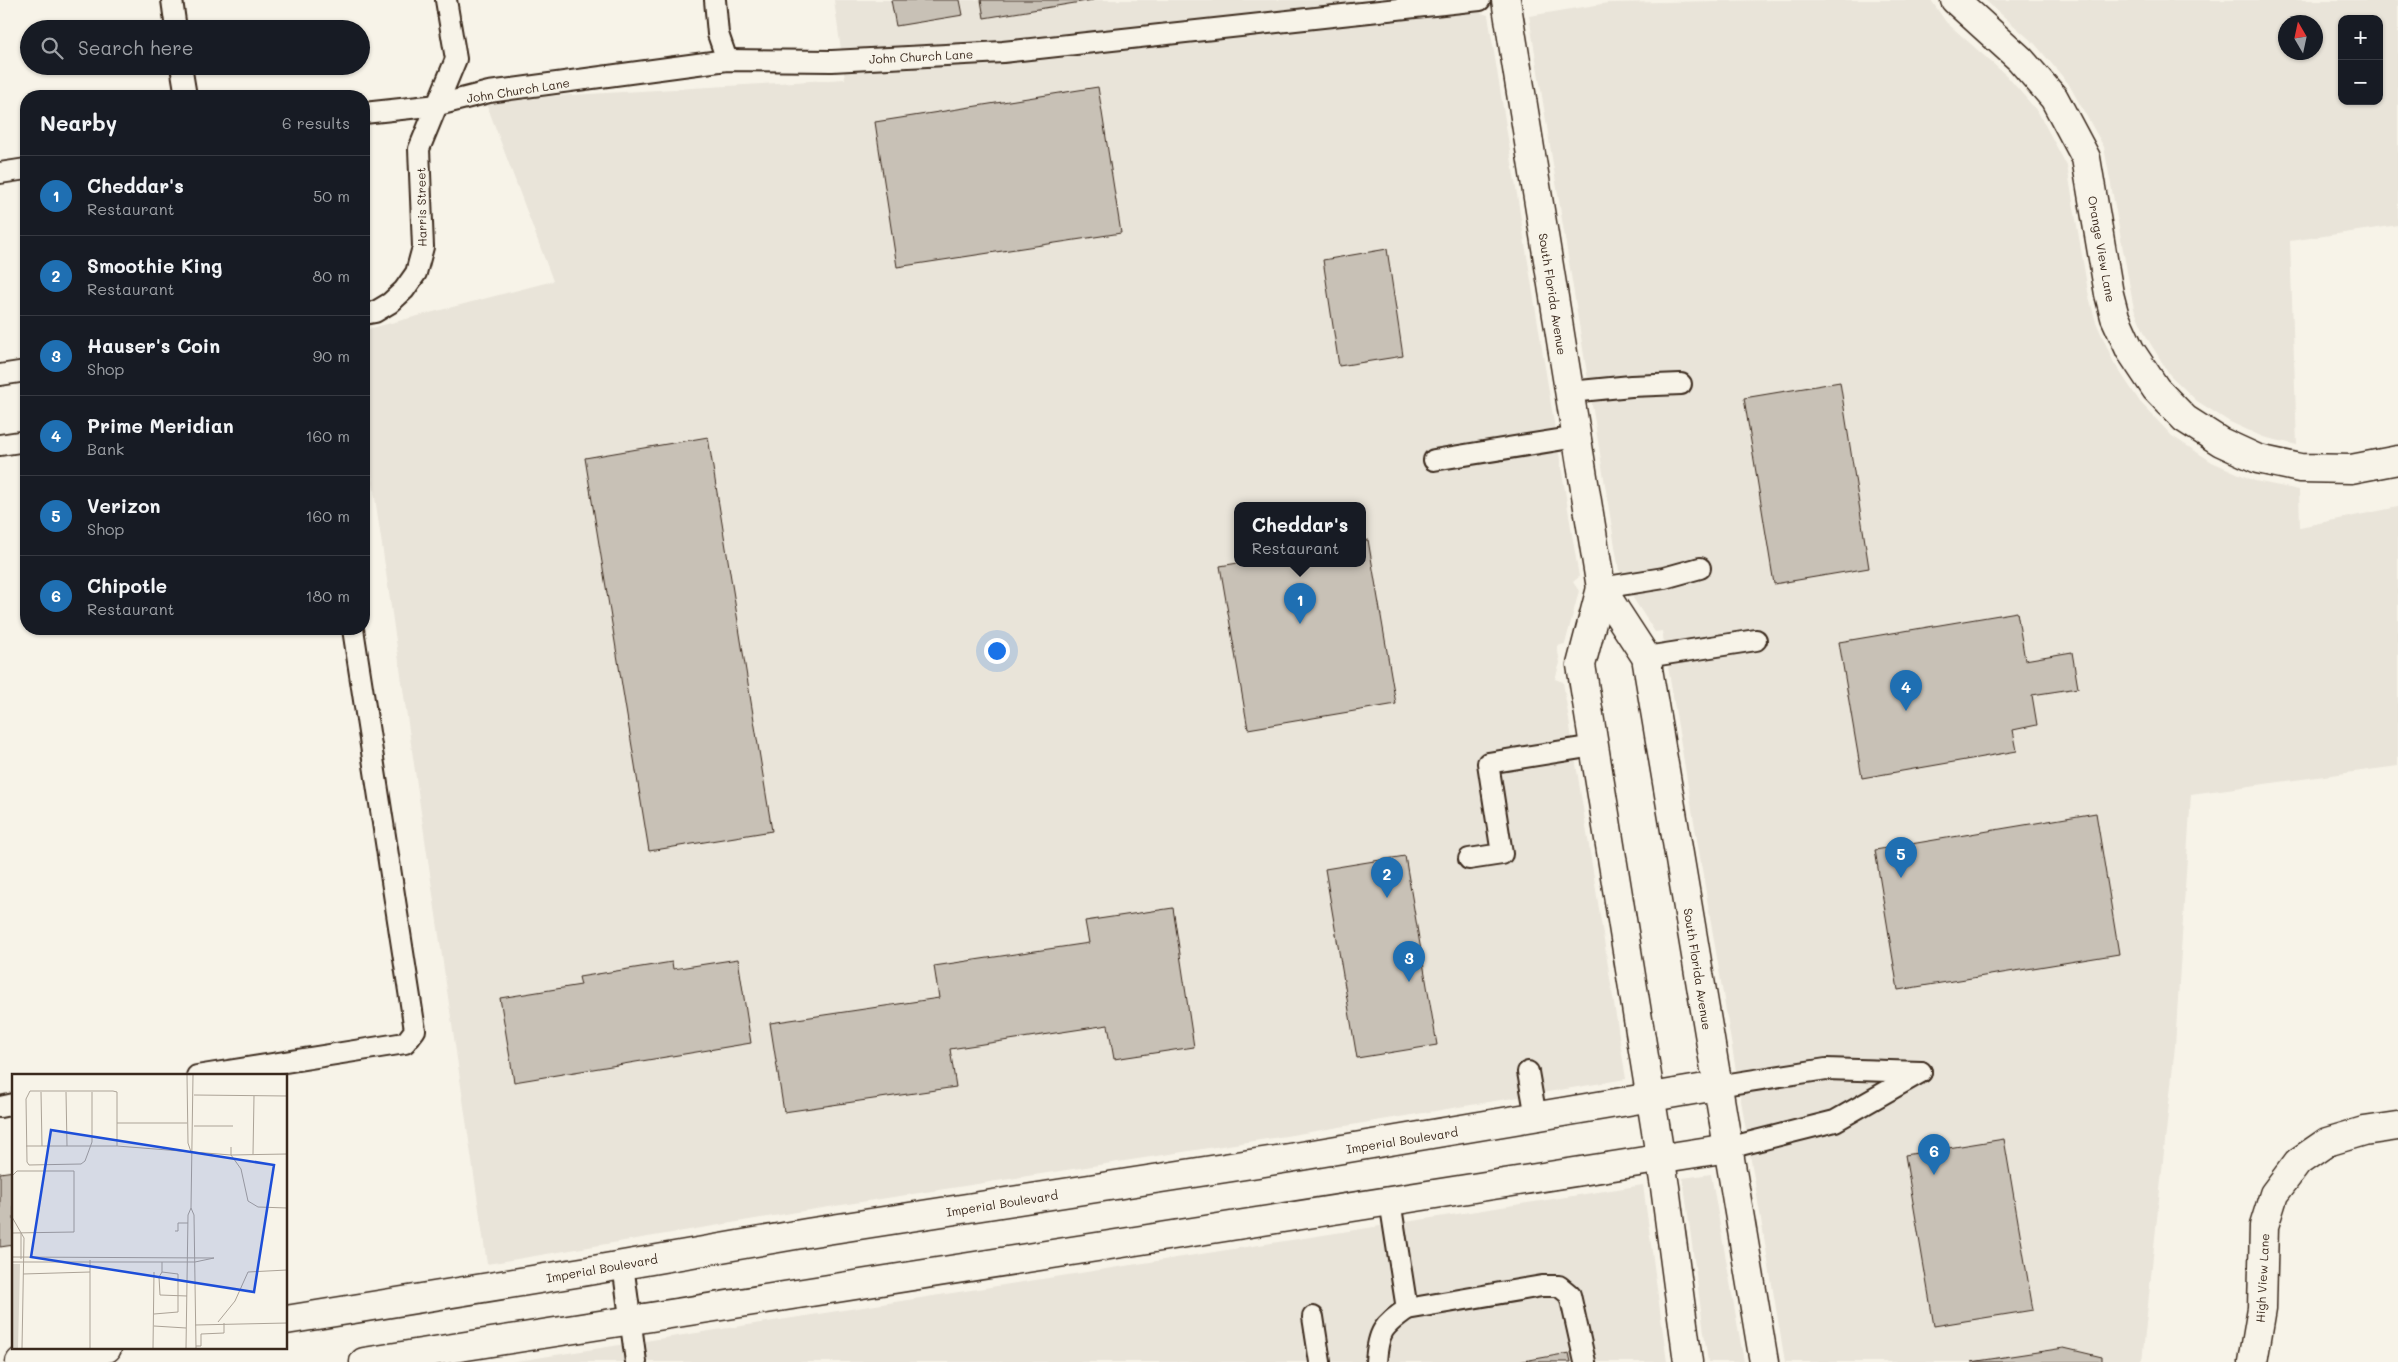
<!DOCTYPE html>
<meta charset="utf-8">
<style>
body{margin:0;font-family:Mali,sans-serif;background:#20242c;color:#f1f3f6}
.controls{position:absolute;right:15px;top:15px;display:grid;overflow:hidden;border-radius:10px;box-shadow:0 1px 4px #0004}
.controls button{width:45px;height:45px;display:grid;place-items:center;padding:0;border:0;border-bottom:1px solid #363941;background:#171b24;color:#f1f3f6;font:25px sans-serif}
.compass{position:absolute;left:2278px;top:15px;width:45px;height:45px;border-radius:50%;background:#171b24;box-shadow:0 1px 4px #0004;rotate:351deg}
.you{position:absolute;left:996px;top:650px;width:18px;height:18px;margin:-12px;border:4px solid #fff;border-radius:50%;background:#1a73e8;box-shadow:0 0 0 8px #1a73e833}
.badge{display:grid;place-items:center;width:32px;height:32px;border-radius:50%;background:#1f6fb2;color:#fff;font-size:16px;font-weight:700}
.pin{position:absolute;translate:-50% -41px;filter:drop-shadow(0 1px 2px #0008)}
.pin::after{content:'';position:absolute;top:26px;width:18px;height:15px;background:inherit;clip-path:polygon(0 0,100% 0,50% 100%)}
.popup{position:absolute;left:1234px;top:502px;width:132px;height:65px;box-sizing:border-box;display:grid;place-content:center;border-radius:10px;background:#171b24;filter:drop-shadow(0 1px 4px #0005);font-size:16px;white-space:nowrap;color:#9ea1a6}
.popup b{font-size:19px;color:#f1f3f6}
.popup::after{content:'';position:absolute;left:50%;top:100%;margin-left:-10px;border:10px solid transparent;border-top-color:#171b24}
.list{margin:0;padding:0;list-style:none}
h2{display:flex;justify-content:space-between;align-items:center;height:65px;margin:0;padding:0 20px;font-size:21px}
h2 small{font-size:16px;font-weight:400;color:#9ea1a6}
.list li{display:grid;grid-template-columns:32px 1fr auto;gap:15px;align-items:center;box-sizing:border-box;height:80px;padding:0 20px;border-top:1px solid #363941}
.list b{display:block;font-size:19px;white-space:nowrap}
.list p{margin:0;font-size:16px;white-space:nowrap;color:#9ea1a6}
.list em{font-size:16px;font-style:normal;color:#9ea1a6}
.icon{flex:none;width:28px;height:28px;fill:none;stroke:currentColor;stroke-width:2;stroke-linecap:round;stroke-linejoin:round}
.map{position:relative;flex:none;width:2398px;height:1362px;overflow:hidden}
.search{position:absolute;background:#171b24;box-shadow:0 1px 4px #0004;left:20px;top:20px;width:350px;height:55px;display:flex;align-items:center;gap:12px;box-sizing:border-box;padding:0 18px;border-radius:28px;color:#9ea1a6;font-size:19px}
.panel{position:absolute;background:#171b24;box-shadow:0 1px 4px #0004;left:20px;top:90px;width:350px;height:545px;border-radius:20px}
.map>svg:first-child{display:block}
</style>
<div class="map">
<svg width="2398" height="1362" viewBox="0 0 2398 1362">
<rect width="100%" height="100%" fill="#f7f3e8"/>
<filter id="ink" filterUnits="userSpaceOnUse"><feTurbulence type="fractalNoise" baseFrequency=".02" numOctaves="2"/><feDisplacementMap in="SourceGraphic" scale="10" xChannelSelector="R" yChannelSelector="G"/><feConvolveMatrix kernelMatrix="1 2 1 2 8 2 1 2 1" color-interpolation-filters="sRGB"/></filter>
<g filter="url(#ink)">
<g fill="#e9e4d9" fill-rule="evenodd">
<path d="M834,0h649l-2,13 7,2 91,562 -6,5 6,9 -14,53 -8,2 3,17 -5,16 8,3 63,397 -340,57 -483,75 -316,53 -123,-842v-92l189,-49 -68,-181 360,-21zM1238,505h124v58h-124z"/>
<polygon points="1773,0 1931,0 1946,22 2007,76 2038,112 2067,166 2089,297 2096,322 2114,363 2140,402 2172,436 2212,462 2255,481 2299,490 2300,527 2398,507 2398,766 2191,794 2175,1046 2142,1362 1785,1362 1668,667 1674,662 1665,648 1662,631 1655,632 1624,584 1626,574 1619,571 1529,16 1608,3"/>
<path d="M1985,0h413v225l-108,16 7,204 -34,-8 -33,-15 -33,-21 -27,-26 -23,-37 -13,-29 -30,-162 -36,-64 -33,-39zM2342,19h37v82h-37zM2286,22h30v30h-30z"/>
<polygon points="1711,1174 1744,1362 1708,1362 1683,1178"/>
<polygon points="1643,1185 1667,1362 511,1362"/>
</g>
<g fill="#c8c1b6" stroke="#3b2a1e">
<polygon points="891,0 960,0 963,15 896,26"/>
<polygon points="981,0 1093,0 984,18"/>
<polygon points="1098,87 1121,233 897,267 875,122"/>
<polygon points="1387,249 1403,356 1339,366 1323,260"/>
<polygon points="1840,382 1869,568 1774,584 1744,398"/>
<polygon points="708,437 772,831 649,851 585,458"/>
<polygon points="1368,540 1396,704 1248,729 1220,566 1238,563 1362,563 1362,541"/>
<polygon points="2017,612 2025,660 2072,652 2078,688 2032,695 2037,725 2013,730 2017,751 1862,778 1839,642"/>
<polygon points="2096,813 2119,954 1898,990 1875,850"/>
<polygon points="1405,856 1437,1045 1357,1058 1325,869"/>
<polygon points="1173,908 1194,1047 1114,1059 1108,1025 950,1049 956,1087 784,1112 770,1023 939,998 934,966 1089,943 1085,921"/>
<polygon points="738,959 751,1043 514,1082 500,998 581,985 579,977 672,962 673,969"/>
<polygon points="2004,1139 2033,1310 1934,1326 1905,1155"/>
<polygon points="14,1171 14,1245 0,1247 0,1173"/>
<polygon points="2064,1348 2102,1357 2102,1362 1971,1362"/>
<polygon points="1569,1353 1571,1362 1518,1362"/>
</g>
<g fill="none" stroke-linecap="round" stroke-linejoin="round">
<g stroke="#3b2a1e" stroke-width="24">
<g id="lane">
<polyline points="172,0 176,29"/>
<polyline points="715,0 718,34 727,60"/>
<polyline points="181,66 186,96"/>
<polyline points="364,113 438,105 489,92 727,60 832,61 1003,52 1480,0"/>
<polyline points="0,173 26,169"/>
<polyline points="364,314 375,312 390,303 404,290 416,273 423,247 419,149 456,59 446,0"/>
<polyline points="0,375 26,371"/>
<polyline points="1570,392 1631,386 1681,384"/>
<polyline points="0,445 26,441"/>
<polyline points="1434,460 1577,437"/>
<polyline points="1601,588 1664,578 1700,568"/>
<polyline points="1646,657 1756,640"/>
<polyline points="1469,859 1502,854 1488,763 1594,746"/>
<polyline points="1528,1072 1536,1117"/>
<polyline points="197,1076 405,1043 415,1030 353,629"/>
<polyline points="1717,1086 1826,1069 1921,1072"/>
<polyline points="0,1107 14,1104"/>
<polyline points="1728,1148 1835,1121 1921,1072"/>
<polyline points="1390,1201 1407,1309 1542,1286 1559,1286 1570,1295 1585,1362"/>
<polyline points="623,1265 636,1362"/>
<polyline points="1313,1317 1320,1362"/>
<path d="M1376,1362c2,-31 7,-36 31,-53"/>
</g>
</g>
<g stroke="#3b2a1e" stroke-width="31">
<g id="street">
<polyline points="1955,0 2020,59 2054,98 2086,158 2109,294 2115,317 2130,350 2156,389 2185,419 2221,442 2258,459 2300,468 2351,469 2398,460"/>
<polyline points="286,1320 588,1271 807,1233 1289,1158 1717,1086"/>
<polyline points="20,1362 107,1348"/>
<polyline points="364,1362 1728,1148"/>
<polyline points="2253,1362 2262,1308 2264,1226 2274,1194 2298,1162 2327,1142 2364,1131 2398,1126"/>
</g>
</g>
<g stroke="#3b2a1e" stroke-width="31">
<g id="primary">
<polyline points="1506,0 1601,588 1646,657 1764,1362"/>
<polyline points="1601,588 1581,665 1665,1187 1688,1362"/>
</g>
</g>
<use href="#lane" stroke="#f7f3e8" stroke-width="20"/>
<use href="#street" stroke="#f7f3e8" stroke-width="28"/>
<use href="#primary" stroke="#f7f3e8" stroke-width="28"/>
</g>
</g>
<g text-anchor="middle" dominant-baseline="central" stroke-width="4" stroke-linejoin="round" paint-order="stroke">
<g font-size="12" fill="#3b2a1e" stroke="#f7f3e8">
<text transform="translate(921 56) rotate(-3)">John Church Lane</text>
<text transform="translate(518 90) rotate(-9)">John Church Lane</text>
<text transform="translate(421 207) rotate(-91)">Harris Street</text>
<text transform="translate(2102 249) rotate(80)">Orange View Lane</text>
<text transform="translate(1553 294) rotate(81)">South Florida Avenue</text>
<text transform="translate(1698 969) rotate(81)">South Florida Avenue</text>
<text transform="translate(1402 1140) rotate(-9)">Imperial Boulevard</text>
<text transform="translate(1002 1203) rotate(-9)">Imperial Boulevard</text>
<text transform="translate(602 1268) rotate(-10)">Imperial Boulevard</text>
<text transform="translate(2262 1278) rotate(-87)">High View Lane</text>
</g>
</g>
<g transform="translate(12 1074)">
<rect width="275" height="275" fill="#f7f3e8"/>
<path d="M0,190h8l-2,84h-6z" fill="#dbd6cb"/>
<path fill="none" stroke="#aca397" stroke-width="1" d="M175,1l1,68 3,9M181,1l-2,133 3,7 2,133M29,18l1,54M54,18l1,54M80,18v50l-7,19 -4,3 -52,1 -2,-3 -1,-63 4,-8h83l4,1v54M182,21l93,1M105,49h70M182,52h39M14,72h91l114,9 56,-1M219,73v8l10,14 7,32 10,6 29,1M241,80l1,-58M0,102l5,-5h57v61l-62,1M0,143l12,21 -2,110M163,157h3v-8h10M0,183l202,1M9,185v-26M78,186v88M0,188h183l19,-4M150,198l-3,5 1,18 27,1M11,200l67,-2M142,240l24,-2v-38l-16,-2v-10M206,248l17,-21 13,-29 39,-2M183,251l92,-2M142,252l32,2M184,272h5v-12l23,-1v-10M141,274l1,-76M174,274l2,-133 3,-7"/>
<path fill="#1d4ed8" fill-opacity="0.15" stroke="#1d4ed8" stroke-width="2.5" d="M39,56l223,35 -20,127 -223,-35z"/>
<rect width="275" height="275" fill="none" stroke="#3b2a1e" stroke-width="2.5"/>
</g>
</svg>
<div class="controls">
<button>+</button>
<button>−</button>
</div>
<svg class="compass" viewBox="-18 -18 36 36"><path d="M0-13l5 13h-10z" fill="#e53935"/><path d="M0 13l5-13h-10z" fill="#9ea1a6"/></svg>
<div class="you"></div>
<div class="pin badge" style="left:1300px;top:624px">1</div>
<div class="popup"><b>Cheddar's</b>Restaurant</div>
<div class="pin badge" style="left:1387px;top:898px">2</div>
<div class="pin badge" style="left:1409px;top:982px">3</div>
<div class="pin badge" style="left:1906px;top:711px">4</div>
<div class="pin badge" style="left:1901px;top:878px">5</div>
<div class="pin badge" style="left:1934px;top:1175px">6</div>
<div class="search"><svg class="icon" aria-label="search" viewBox="0 0 24 24"><circle cx="10" cy="10" r="6"/><path d="M15 15l6 6"/></svg>Search here</div>
<section class="panel">
<h2>Nearby<small>6 results</small></h2>
<ul class="list">
<li><span class="badge">1</span><div><b>Cheddar's</b><p>Restaurant</p></div><em>50 m</em></li>
<li><span class="badge">2</span><div><b>Smoothie King</b><p>Restaurant</p></div><em>80 m</em></li>
<li><span class="badge">3</span><div><b>Hauser's Coin</b><p>Shop</p></div><em>90 m</em></li>
<li><span class="badge">4</span><div><b>Prime Meridian</b><p>Bank</p></div><em>160 m</em></li>
<li><span class="badge">5</span><div><b>Verizon</b><p>Shop</p></div><em>160 m</em></li>
<li><span class="badge">6</span><div><b>Chipotle</b><p>Restaurant</p></div><em>180 m</em></li>
</ul>
</section>
</div>
